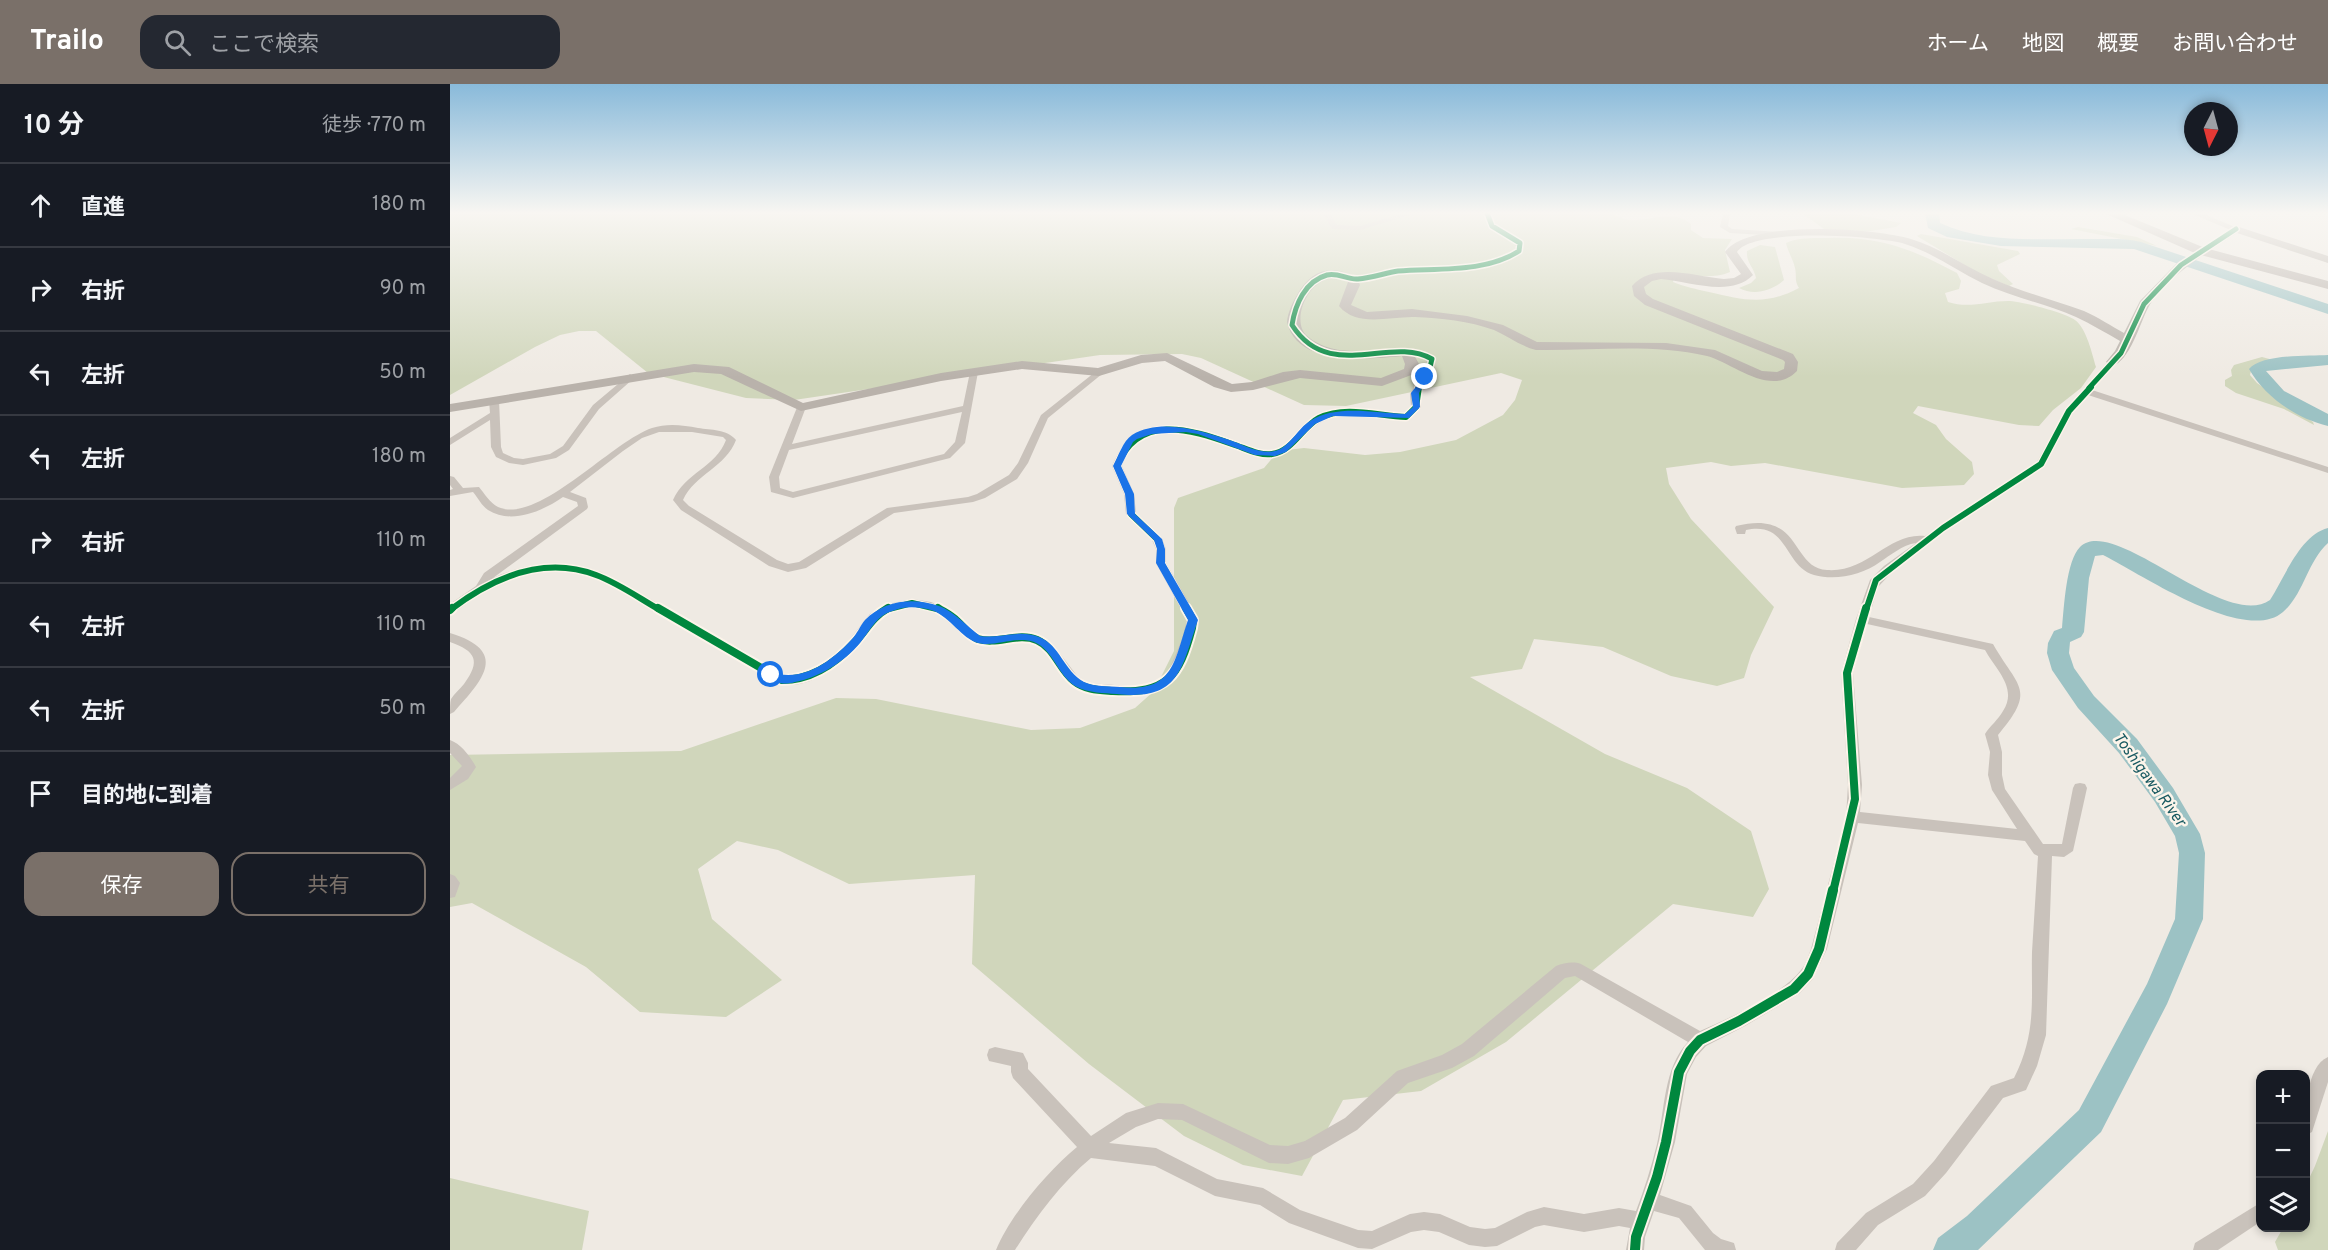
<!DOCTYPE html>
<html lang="ja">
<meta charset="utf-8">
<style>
body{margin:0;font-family:Overpass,"Noto Sans JP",sans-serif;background:#242831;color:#f1f3f6}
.controls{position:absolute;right:18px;bottom:18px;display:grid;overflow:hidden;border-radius:12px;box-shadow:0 3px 9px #0003}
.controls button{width:54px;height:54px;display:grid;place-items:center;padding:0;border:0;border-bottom:2px solid #363941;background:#171b24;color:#f1f3f6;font:30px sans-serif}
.compass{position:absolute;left:1734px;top:18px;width:54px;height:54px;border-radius:50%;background:#171b24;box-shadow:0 3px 9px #0003;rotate:186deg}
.stop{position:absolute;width:18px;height:18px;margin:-14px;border:4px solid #1a73e8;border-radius:50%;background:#fff}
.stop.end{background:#1a73e8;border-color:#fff;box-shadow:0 2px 6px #0008}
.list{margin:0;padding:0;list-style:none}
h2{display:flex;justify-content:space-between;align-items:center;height:78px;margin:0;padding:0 24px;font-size:26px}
h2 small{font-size:20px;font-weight:400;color:#9ea1a6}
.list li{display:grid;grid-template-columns:39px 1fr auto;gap:18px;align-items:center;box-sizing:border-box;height:84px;padding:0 24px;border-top:2px solid #363941}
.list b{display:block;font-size:22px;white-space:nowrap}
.list em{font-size:20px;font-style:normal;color:#9ea1a6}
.actions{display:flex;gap:12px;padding:18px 24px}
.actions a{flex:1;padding:14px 0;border:2px solid #7a7069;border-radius:18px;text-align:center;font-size:21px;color:#7a7069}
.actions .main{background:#7a7069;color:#fff}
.icon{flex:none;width:33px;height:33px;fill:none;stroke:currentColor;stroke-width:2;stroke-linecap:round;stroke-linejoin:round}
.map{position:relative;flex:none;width:1878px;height:1166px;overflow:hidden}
header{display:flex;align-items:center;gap:36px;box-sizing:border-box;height:84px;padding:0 30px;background:#7a7069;color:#fff}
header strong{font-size:28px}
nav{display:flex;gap:33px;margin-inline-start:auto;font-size:21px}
.search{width:420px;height:54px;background:#242831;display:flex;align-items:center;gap:15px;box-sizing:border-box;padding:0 21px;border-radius:18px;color:#9ea1a6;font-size:22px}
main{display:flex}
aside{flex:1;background:#171b24}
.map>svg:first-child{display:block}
</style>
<header>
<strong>Trailo</strong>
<div class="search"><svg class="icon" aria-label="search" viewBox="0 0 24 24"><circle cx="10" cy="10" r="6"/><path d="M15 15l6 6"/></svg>ここで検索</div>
<nav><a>ホーム</a><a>地図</a><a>概要</a><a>お問い合わせ</a></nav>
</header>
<main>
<aside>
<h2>10 分<small>徒歩 · 770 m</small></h2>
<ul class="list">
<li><svg class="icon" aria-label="ahead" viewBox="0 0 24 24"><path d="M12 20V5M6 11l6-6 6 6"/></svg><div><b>直進</b></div><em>180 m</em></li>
<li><svg class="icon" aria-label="right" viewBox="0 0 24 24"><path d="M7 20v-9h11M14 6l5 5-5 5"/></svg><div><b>右折</b></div><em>90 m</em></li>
<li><svg class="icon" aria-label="left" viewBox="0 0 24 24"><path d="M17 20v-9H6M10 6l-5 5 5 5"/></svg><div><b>左折</b></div><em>50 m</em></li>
<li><svg class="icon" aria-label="left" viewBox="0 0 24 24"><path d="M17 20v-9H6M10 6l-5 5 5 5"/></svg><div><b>左折</b></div><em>180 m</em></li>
<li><svg class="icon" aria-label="right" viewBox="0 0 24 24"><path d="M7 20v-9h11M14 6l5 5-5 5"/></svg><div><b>右折</b></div><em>110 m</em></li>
<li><svg class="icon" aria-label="left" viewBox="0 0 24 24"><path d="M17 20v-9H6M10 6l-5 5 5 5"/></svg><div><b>左折</b></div><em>110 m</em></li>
<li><svg class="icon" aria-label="left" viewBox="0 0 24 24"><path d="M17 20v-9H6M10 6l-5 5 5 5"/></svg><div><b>左折</b></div><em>50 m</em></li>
<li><svg class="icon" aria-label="arrive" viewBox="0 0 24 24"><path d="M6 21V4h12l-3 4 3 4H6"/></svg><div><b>目的地に到着</b></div></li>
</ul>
<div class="actions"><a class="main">保存</a><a>共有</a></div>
</aside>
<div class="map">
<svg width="1878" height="1166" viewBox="0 0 1878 1166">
<rect width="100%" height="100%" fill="#efeae3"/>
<g fill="#d0d6bb">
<path d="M0,129h1160c6,3 13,6 19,7 20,2 44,-12 62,4v6l12,8 29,1 -7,11 5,22c-18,8 -37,1 -56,6l-1,4c12,5 23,7 36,10 35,8 56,14 90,-4 -5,-8 -2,-11 -4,-20 -2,-9 -7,-16 -9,-25 13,-6 29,-5 42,-5 51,-2 84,11 129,35l4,8 -2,8 -14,4 3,9c21,7 39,-1 60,-1 13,0 57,12 67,19 12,9 17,34 21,47l-15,21 -28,22 -14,16 -20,-1 -101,-19 -5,7 23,12 10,14 26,23 2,12 -10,11 -62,3 -137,-25 -34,3 -20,-4 -45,6 3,16 22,35 83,88 -23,48 -7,23 -27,8 -46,-10 -68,-29 -69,-8 -12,30 -52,8 135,77 82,34 64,43 18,58 -16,28 -80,-13 -167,138 -85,49 -78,9 -41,76 -59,-11 -59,-29 -95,-72 -117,-100 3,-89 -126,9 -71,-34 -41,-9 -39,28 14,50 70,61 -56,37 -86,-5 -54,-45 -114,-64 -22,4v-152l231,-4 155,-53 40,1 155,31 49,-2 55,-20 19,-17 20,-40v-143l4,-10 86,-30 11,-13 12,-5 17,-2 61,7 35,-3 56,-12 47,-25 12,-15 7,-20 -21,-7 -155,33 -42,-1 -103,-47 -19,-4 -82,1 -306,45 -48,-2 -98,-25 -52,-42h-17l-19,4 -25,12 -85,48z"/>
<polygon points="1352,129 1399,129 1451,139 1446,143 1414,148 1374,145"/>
<polygon points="1628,143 1687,153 1707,162 1621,145"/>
<polygon points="1471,150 1568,167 1570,170 1547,181 1549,187 1563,200 1559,202 1528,189 1467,152"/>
<path d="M1310,161l15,2 9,33c-12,11 -30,16 -45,8l12,-5 5,-5c-2,-11 -10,-15 -9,-27z"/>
<polygon points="1812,273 1823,276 1802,283 1800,291 1807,299 1863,338 1864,341 1834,325 1786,309 1775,302 1775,296 1782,292 1781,286 1784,281"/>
<polygon points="1878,1047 1878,1166 1828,1166 1825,1158 1833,1144 1856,1144 1856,1101 1865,1082"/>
<polygon points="0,1094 139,1127 132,1166 0,1166"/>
</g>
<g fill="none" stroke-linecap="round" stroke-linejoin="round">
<g fill="#9cc2c4" fill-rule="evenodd">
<path d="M1475,129h14l1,10c47,22 103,15 155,16 15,0 31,-1 46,3l187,62v10l-194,-65 -133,-3 -54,-9 -19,-9z"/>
<path d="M1878,271v10l-62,6 18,20 44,23v12c-32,-8 -63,-29 -79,-57 12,-15 60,-13 79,-14z"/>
<path d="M1878,444v15c-21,19 -24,51 -45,69 -38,33 -142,-38 -180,-57l-8,1 -6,22 -5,54 -3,5 -11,5 -1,11 5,15 20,28 43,43 36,49 27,46 5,19 -2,66 -36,85 -66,128 -123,118h-45l5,-12 29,-22 112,-106 68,-126 28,-65 4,-66 -4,-17 -20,-34 -36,-49 -41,-45 -26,-38 -5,-17 1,-10 6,-12 8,-3c2,-20 4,-67 18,-81 34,-33 145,85 190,53 15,-23 30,-65 58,-72z"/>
</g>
<g fill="#c9c2bb" fill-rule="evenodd">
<polygon points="873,129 880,129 887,141 910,142 955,129 967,129 910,146 882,145"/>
<path d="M1034,129h7l4,12 28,16 -1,12c-35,21 -84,18 -123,21 -16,1 -31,5 -46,8l-4,-2c6,-4 15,-5 22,-7 45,-11 104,2 144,-23l1,-6 -27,-16z"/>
<polygon points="1273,129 1280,129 1278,142 1282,145 1330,148 1334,150 1330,152 1280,149 1270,143"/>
<polygon points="1740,129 1751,129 1790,145 1783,147"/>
<path d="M956,265l20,3 10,9 -16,33 1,13 -12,12c-25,4 -52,-9 -77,-2 -25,7 -34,37 -60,40 -14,2 -27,-5 -40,-10 -39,-14 -90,-32 -110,19l12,28 2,19 26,26 4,10v14l33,57c-2,12 -6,23 -11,35 -15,38 -36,43 -75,40 -13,-1 -28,-1 -39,-8 -17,-10 -21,-34 -39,-43 -20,-9 -42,5 -63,-3 -7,-3 -11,-9 -16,-15 -11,-12 -29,-19 -45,-19 -31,1 -34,18 -52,38 -18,20 -49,45 -78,39 -16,-3 -29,-17 -42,-25 -22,-14 -46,-25 -68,-38 -41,-23 -82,-57 -132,-50 -24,4 -46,15 -67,28 -7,5 -14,12 -22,15v-10l26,-18 8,-13 94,-67 -1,-4 -14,-5c-20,14 -52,28 -75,13 -6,-4 -10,-12 -15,-18l-23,4v-6l3,-1 -3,-4v-9l4,1 9,11 16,-1c5,6 11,16 19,20 40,18 113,-65 154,-79 15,-5 31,-3 46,0 13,2 29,1 38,12 -10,27 -41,34 -53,60l6,6 88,54 11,4 11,-2 88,-54 81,-11 9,-3 32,-19 9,-12 23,-48 58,-46 4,3 -1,2 -54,44 -20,45 -11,16 -32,19 -12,4 -79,11 -88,55 -18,4 -19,-6 -88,-56 -8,-10c12,-27 43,-33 53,-60l-3,-3 -31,-5h-33l-17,6 -19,13 -53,41 16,6 2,9 -1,2 -94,69c37,-17 69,-18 108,-6l143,79 38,25 19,-2 18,-8 26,-21 25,-31 14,-9 28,-6 19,3 17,7 32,26 13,1 29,-3 19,4 13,9 24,31 10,6 53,4 14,-4 14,-13 13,-31 5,-19 -31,-57v-14l-4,-9 -26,-26 -2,-20 -12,-28c22,-54 74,-42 119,-26 12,4 26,13 39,11 20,-1 30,-27 47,-35 28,-13 58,-2 87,-2l7,-8 -1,-12 17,-32 -6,-6 -18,-2 -1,-2z"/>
<path d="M1662,275l4,3 -24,28 236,77v6l-240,-78 -15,17 -29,54 -97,64 -55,42 -14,15 -9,30 124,27c25,44 44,45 5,91l4,17v23l3,14 38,55h19l11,-56 2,-4 5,-1 5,1 2,4 -14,63 -9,6 -12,-1 -6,179 -9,31 -11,24 -23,8 -57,75 -21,23 -47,29 -22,25h-21l2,-7 29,-30 47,-29 21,-23 57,-75 23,-8c23,-45 17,-79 18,-126 2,-32 4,-64 6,-96l-4,-2 -9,-13 -167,-18 -31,126 -14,30 -14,15 -54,32 -39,20 -10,11 -9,17 -12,68 -15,53 31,11 22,27 8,6 13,4 2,7h-31l-26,-32 -25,-7 -9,26 -1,13h-18l4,-22 -11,-2 -35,6 -40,-7 -9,2 -38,19 -12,1 -16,-2 -30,-13 -15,-2 -13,2 -39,17 -14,-1 -69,-25 -29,-18 -45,-9 -60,-30 -64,-8c-30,25 -55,59 -76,92h-19c15,-36 52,-79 81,-103l-64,-69 -2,-6v-6l-22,-5 -2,-6 2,-6 6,-2 28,6 5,10v6l63,67 35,-23 32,-10 25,1 87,41 18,1 17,-5 40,-23 52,-47 45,-16 20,-11 94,-78c8,-3 17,-5 25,-2l119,67c29,-13 82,-36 101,-61 5,-6 7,-14 10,-21l35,-132 2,-32 -7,-112 15,-54 14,-39 14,-14 32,-23c-14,2 -25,12 -36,19 -18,13 -44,19 -66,13 -31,-10 -25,-54 -68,-45l-1,4h-8l-2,-6 1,-2c67,-17 54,42 91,44 41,3 61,-38 98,-34l112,-74 29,-53 43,-49zM1417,540l118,26c11,20 33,38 18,61 -5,9 -13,15 -18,23l5,18 -2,23 4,15 25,39 -157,-17 2,-27 -9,-112zM1125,892l113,66c-25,26 -23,69 -31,102 -6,24 -13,46 -21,67l-17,-3 -35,6 -40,-7 -17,5 -32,16 -10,1 -15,-2 -30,-13 -16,-2 -14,2 -38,17 -14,-1 -58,-20 -37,-22 -46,-9 -61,-31 -47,-5 27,-16 22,-8 24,1 87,43 19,1 21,-6 48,-28 51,-47 44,-15 22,-12 91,-78z"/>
<path d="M524,285l4,3 -13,71 -15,15 -157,40 -22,-6 -2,-15 29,-72 3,-1 5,3 -14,37 171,-38 7,-34zM512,328l-7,30 -11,12 -151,38 -13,-4 -1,-11 10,-27z"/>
<polygon points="180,290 184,293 183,295 149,325 119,366 106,374 73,381 59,379 46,373 41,363 40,336 0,361 0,354 40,329 39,316 44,313 49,316 51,363 53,369 64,374 73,375 100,370 113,362 143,321"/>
<path d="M0,549c59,18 34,46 4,79l-4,2c0,-5 0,-11 1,-15 3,-5 9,-10 13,-15 17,-23 12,-33 -14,-42z"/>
<path d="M0,656c11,4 20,16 26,27l-8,12 -18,11v-12l12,-12 -12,-13z"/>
<polygon points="0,790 5,792 10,799 5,813 0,814"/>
<path d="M1878,973v25l-16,50 -6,3c-2,-20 0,-69 22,-78z"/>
<polygon points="1810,1119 1810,1138 1768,1166 1743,1166 1745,1159"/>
</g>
<path fill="#b9b2ab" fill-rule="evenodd" d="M1786,142l92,30v7l-91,-30c-28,18 -73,45 -89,75 -8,15 -18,53 -36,58l-6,-4 9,-11 5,-10c-14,-8 -29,-17 -44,-24 -30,-13 -64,-20 -94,-34 -26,-13 -49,-30 -77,-39 -27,-8 -152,-17 -168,8l16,23c-22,23 -65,6 -92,4l-9,2 -8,6 2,7 7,5 140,55 5,8 -1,9c-26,27 -64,-8 -90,-15 -56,-13 -115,-5 -171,-6 -16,-4 -28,-14 -42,-20 -25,-9 -53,-12 -79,-13 -25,-1 -58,11 -76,-11l9,-24c-35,-19 -60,38 -41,54 21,18 50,16 76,14 9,-1 19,-3 28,-1l8,15 -5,10 -32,12 -82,-8 -47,12 -22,2 -17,-5 -49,-26 -23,2 -43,13 -77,-7 -81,12 -140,30 -80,-37 -27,-2 -244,40v-8l244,-40 35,3 74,36 138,-30 81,-12 76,7 43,-13 26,-2 65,31 20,-2 31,-10 17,-2 81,8 23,-9 1,-5 -3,-8c-34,3 -105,11 -115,-34 1,-10 5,-18 10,-27 14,-25 34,-32 60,-17l3,7 -9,20 16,7 45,-3 55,7 36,9 34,17 129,1 49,7 47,21 15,1 7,-3 1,-7 -2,-2 -138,-55 -11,-9 -2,-10c22,-25 63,-9 92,-7l10,-1 7,-4 -16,-22c23,-33 150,-24 186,-13 30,9 54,28 82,40 29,13 61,21 91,32 14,6 27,15 40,22l16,-32 37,-38z"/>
<polygon fill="#b8b0aa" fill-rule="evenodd" points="1654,129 1670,129 1755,164 1878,197 1878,205 1747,170"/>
<g stroke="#fcf4ea" stroke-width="8">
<g id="cycleway-far3">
<path d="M968,304l11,-17 3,-12c-42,-24 -103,24 -140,-34 3,-20 13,-44 35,-50 11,-3 20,5 31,4 14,-1 27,-6 40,-8 40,-3 87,2 121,-20l1,-8 -28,-17 -5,-13"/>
<polyline points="1639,304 1671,269 1694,220 1731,181 1786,145"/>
</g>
</g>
<g stroke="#fcf4ea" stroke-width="9">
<g id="cycleway-far2">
<path d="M0,526c42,-32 93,-55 146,-35 22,8 43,23 64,35"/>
<polyline points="435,526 462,519 491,526"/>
<path d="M737,526l-26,-47v-14l-4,-10 -26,-25 -2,-20 -12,-28c21,-53 73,-37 115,-22 13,4 27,12 40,10 21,-3 30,-27 47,-36 27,-13 59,-2 87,-1l10,-10 3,-20"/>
<polyline points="1416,526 1426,496 1493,444 1591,380 1619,327 1641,303"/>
</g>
</g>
<g stroke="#fcf4ea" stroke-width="12">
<g id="cycleway-far1">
<path d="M208,524l124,72c29,0 54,-17 73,-38 12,-13 17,-25 33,-34"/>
<path d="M488,524c6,4 13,7 19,13 7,6 11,14 21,18 19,6 40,-7 59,1 18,8 22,29 37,41 11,9 26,9 39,10 54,3 66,-14 79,-63l1,-8 -7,-12"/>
<polyline points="0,526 2,524"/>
<polyline points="1383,808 1405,715 1397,589 1416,524"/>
</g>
</g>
<g stroke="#fcf4ea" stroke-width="14">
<polyline id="cycleway" points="1185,1166 1186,1153 1207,1093 1216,1058 1229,988 1240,967 1250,956 1289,937 1344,905 1358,890 1369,865 1383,806"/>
</g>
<use href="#cycleway-far3" stroke="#00873e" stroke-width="5"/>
<use href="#cycleway-far2" stroke="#00873e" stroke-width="6"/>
<use href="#cycleway-far1" stroke="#00873e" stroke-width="8"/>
<use href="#cycleway" stroke="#00873e" stroke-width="10"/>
</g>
<linearGradient id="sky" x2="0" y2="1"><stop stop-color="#89bada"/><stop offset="0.44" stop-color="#f8f6f2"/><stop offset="1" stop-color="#f8f6f2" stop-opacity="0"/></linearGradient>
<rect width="1878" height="293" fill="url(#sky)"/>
<path fill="#1a73e8" d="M975,291l3,2 -9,16 1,14 -11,11 -76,-2 -18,8 -29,28 -11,4 -20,-1 -57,-21 -12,-2 -34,2 -15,5 -4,3 -12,24 13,28 1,20 27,25 3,10v14l33,57c-17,49 -18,81 -81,74 -13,-1 -28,-1 -40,-7 -19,-10 -23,-37 -43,-45 -19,-7 -41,7 -59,0 -16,-7 -27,-27 -44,-32 -16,-4 -28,-4 -44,3 -13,7 -18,19 -27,30 -16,19 -40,34 -65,39 -10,3 -21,2 -29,-7l5,-3c31,11 60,-10 81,-33 5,-5 8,-13 13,-19 19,-20 49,-23 74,-14 14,5 29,21 41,30 19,3 39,-7 59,1 21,8 25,34 45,45 10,5 25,4 36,5 54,6 54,-26 68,-67l-32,-57 1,-14 -3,-9 -27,-26 -2,-20 -12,-28c5,-9 10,-25 19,-31 30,-18 73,-3 103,7 12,5 27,12 40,9 14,-3 23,-23 35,-30 26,-17 65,-8 95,-7l8,-7 -2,-14z"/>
<g text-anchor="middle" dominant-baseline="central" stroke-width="5" stroke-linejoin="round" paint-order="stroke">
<g font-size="16" font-style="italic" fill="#195a61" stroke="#fcf4ea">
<text transform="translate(1699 696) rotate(54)">Toshigawa River</text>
</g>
</g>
</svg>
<div class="controls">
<button>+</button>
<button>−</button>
<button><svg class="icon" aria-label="layers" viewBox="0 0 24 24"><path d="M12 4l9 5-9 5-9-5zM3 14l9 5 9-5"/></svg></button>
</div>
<svg class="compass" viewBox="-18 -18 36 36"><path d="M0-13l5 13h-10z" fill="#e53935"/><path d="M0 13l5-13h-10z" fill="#9ea1a6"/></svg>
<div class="stop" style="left:321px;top:591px"></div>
<div class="stop end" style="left:975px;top:293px"></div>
</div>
</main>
